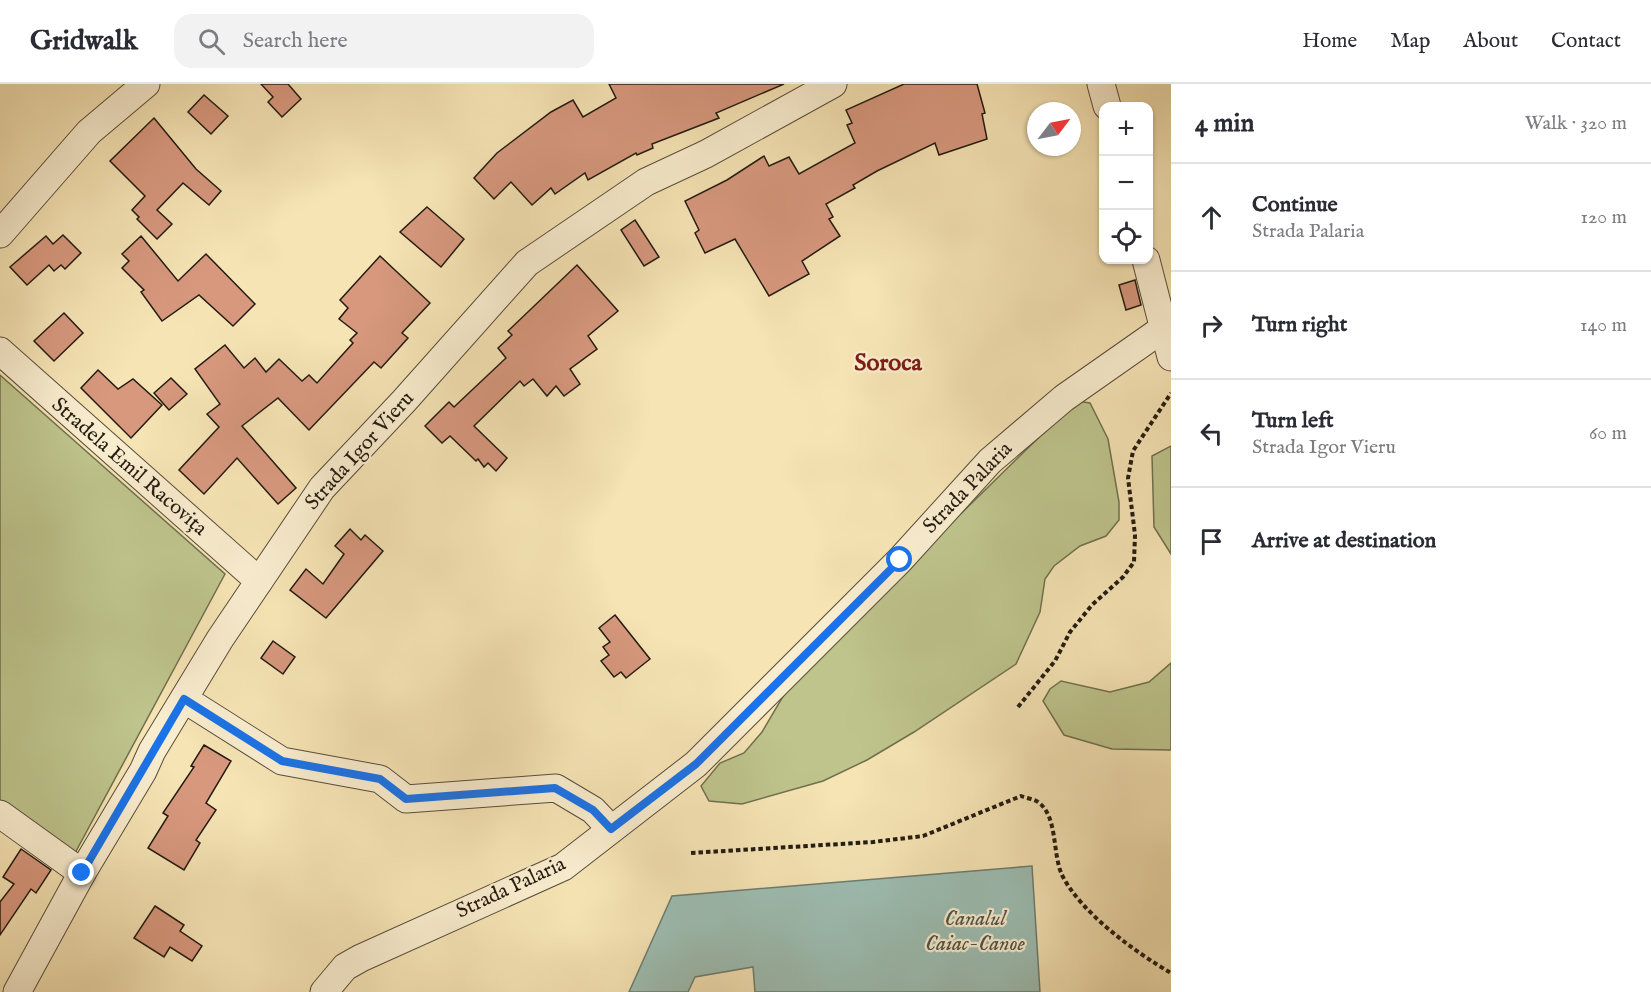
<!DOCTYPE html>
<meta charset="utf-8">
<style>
body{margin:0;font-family:"IM FELL English",serif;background:#f2f2f3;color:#2b2b33}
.controls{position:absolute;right:18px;top:18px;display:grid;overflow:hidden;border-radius:12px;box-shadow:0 2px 4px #0004}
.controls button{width:54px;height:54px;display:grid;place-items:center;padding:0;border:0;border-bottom:2px solid #e1e1e2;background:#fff;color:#2b2b33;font:30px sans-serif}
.compass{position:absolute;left:1027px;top:18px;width:54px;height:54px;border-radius:50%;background:#fff;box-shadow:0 2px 4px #0004;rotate:58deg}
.stop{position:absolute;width:18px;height:18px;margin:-14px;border:4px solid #1a73e8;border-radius:50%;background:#fff}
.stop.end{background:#1a73e8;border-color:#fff;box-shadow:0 2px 6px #0008}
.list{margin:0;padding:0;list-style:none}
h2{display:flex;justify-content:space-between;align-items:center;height:78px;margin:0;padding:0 24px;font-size:26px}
h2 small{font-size:20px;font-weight:400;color:#7c7c81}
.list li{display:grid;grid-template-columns:39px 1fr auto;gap:18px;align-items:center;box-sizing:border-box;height:108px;padding:0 24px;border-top:2px solid #e1e1e2}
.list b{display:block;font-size:22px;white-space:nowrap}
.list p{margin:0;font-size:20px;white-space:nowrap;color:#7c7c81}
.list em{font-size:20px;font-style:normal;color:#7c7c81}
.icon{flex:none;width:33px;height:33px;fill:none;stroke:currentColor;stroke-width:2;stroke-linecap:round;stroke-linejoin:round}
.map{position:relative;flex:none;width:1171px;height:908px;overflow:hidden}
header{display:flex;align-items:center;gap:36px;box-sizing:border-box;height:84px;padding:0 30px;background:#fff;border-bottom:2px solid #e1e1e2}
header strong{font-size:28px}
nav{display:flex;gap:33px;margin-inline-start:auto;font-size:21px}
.search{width:420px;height:54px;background:#f2f2f3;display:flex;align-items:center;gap:15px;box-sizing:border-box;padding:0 21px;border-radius:18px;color:#7c7c81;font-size:22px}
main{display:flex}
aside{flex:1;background:#fff}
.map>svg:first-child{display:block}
</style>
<header>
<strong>Gridwalk</strong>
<div class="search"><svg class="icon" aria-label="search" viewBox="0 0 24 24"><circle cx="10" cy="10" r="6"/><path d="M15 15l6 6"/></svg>Search here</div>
<nav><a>Home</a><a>Map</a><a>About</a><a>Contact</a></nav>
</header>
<main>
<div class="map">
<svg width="1171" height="908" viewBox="0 0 1171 908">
<rect width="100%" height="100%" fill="#f6e4b5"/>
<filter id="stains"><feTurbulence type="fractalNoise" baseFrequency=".00333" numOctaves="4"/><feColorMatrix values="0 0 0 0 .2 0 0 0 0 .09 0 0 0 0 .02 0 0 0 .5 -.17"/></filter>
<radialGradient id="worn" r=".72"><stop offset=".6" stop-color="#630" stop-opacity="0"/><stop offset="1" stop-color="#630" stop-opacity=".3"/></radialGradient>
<g fill="#bec48c" stroke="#70704e" stroke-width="1.5">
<polygon points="0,291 225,490 74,771 0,718"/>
<polygon points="1076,317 1090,319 1108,355 1119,418 1119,436 1106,452 1080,462 1054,482 1045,495 1040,528 1016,580 914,648 867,676 823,697 742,720 709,717 701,702 720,679 744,669 762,648 795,592"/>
<polygon points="1171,362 1171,470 1154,443 1152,372"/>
<polygon points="1171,579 1171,666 1112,665 1064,651 1043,617 1050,605 1061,597 1110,608 1149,598"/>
</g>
<polygon fill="#9dbeb3" stroke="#6c7d72" stroke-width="1.5" points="1032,782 1040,908 755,908 753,883 695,893 688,908 629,908 672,812"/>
<g fill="#d7987e" stroke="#231b11" stroke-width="1.5">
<polygon points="261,0 288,0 301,15 282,33 268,18 273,13"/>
<polygon points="609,0 784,0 716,29 719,34 652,60 653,64 637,71 636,69 588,96 585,89 555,110 551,104 532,121 511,98 494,115 474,94 497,69 551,28 573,16 583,33 616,14"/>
<polygon points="904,0 977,0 985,29 982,30 987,55 939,71 935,59 877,87 853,101 855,104 826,120 833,133 829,135 840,152 802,177 809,190 769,212 735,155 705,169 695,149 699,146 685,117 727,96 764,72 769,82 789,73 799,90 855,59 847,41 852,39 846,26"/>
<polygon points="204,11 228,32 211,50 188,28"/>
<polygon points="154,34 196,85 221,107 209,121 183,99 157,126 172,140 157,155 137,135 139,133 132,126 145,112 110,77"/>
<polygon points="427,123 464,155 441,183 400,148"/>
<polygon points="635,136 659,173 644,182 621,146"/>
<polygon points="63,151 81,169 65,185 61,181 54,187 49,181 27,201 10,183 46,152 53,160"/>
<polygon points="141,152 178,197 206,170 255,220 233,242 199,211 162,237 141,208 144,206 122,184 129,177 122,170"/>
<polygon points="380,172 430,219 402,249 408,254 381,284 374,278 309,346 278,314 242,342 296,404 278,420 237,374 204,410 179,386 219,343 207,330 220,320 195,285 225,261 244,284 255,274 266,288 279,275 302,297 309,291 317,299 353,259 350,256 357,249 339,235 348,224 340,216"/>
<polygon points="577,181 618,227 588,252 597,265 570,285 580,300 564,312 556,302 547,312 533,295 524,302 520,297 474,342 507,374 496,387 488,379 484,383 478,375 476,377 450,352 442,359 425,342 449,318 454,323 506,274 498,264 512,251 508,247"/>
<polygon points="1135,196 1141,221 1126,226 1119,201"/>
<polygon points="64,229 83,249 54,277 34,257"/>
<polygon points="98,286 118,305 133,295 162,321 131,354 81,304"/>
<polygon points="171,294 187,310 169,326 154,309"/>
<polygon points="350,445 361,456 365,451 383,467 326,534 290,506 306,485 323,500 344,470 335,462"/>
<polygon points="615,531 650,575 626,594 621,588 614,593 601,577 609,571 603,563 610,558 599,544"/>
<polygon points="273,557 295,573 283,590 261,574"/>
<polygon points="204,661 231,677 206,719 216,726 196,756 200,759 184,786 148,764 168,732 163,729 194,683 191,682"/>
<polygon points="21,765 51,786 36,809 31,805 0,851 0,818 14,800 3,793"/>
<polygon points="155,822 184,841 180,847 202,862 192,877 170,863 164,873 134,854"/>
</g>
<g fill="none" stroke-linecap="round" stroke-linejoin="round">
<g stroke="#584d3a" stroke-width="29">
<g id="minor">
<polyline points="1101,0 1107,22"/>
<polyline points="0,150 89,48 146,0"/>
<polyline points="1146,176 1171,273"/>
<polyline points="0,267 259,497"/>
<polyline points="184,615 282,677 380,695 406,715 556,704 593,726 611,745"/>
<polyline points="0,730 82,789"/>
<polyline points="17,908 82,789 143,687 152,667 220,555 322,404 404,317 527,179 646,98 706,70 833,0"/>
<polyline points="324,908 345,883 361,874 563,783 696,680 900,476 990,377 1064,314 1164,244"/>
</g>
</g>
<g stroke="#231b11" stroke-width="4" stroke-dasharray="4.5 3" stroke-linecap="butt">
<polyline points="1018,623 1055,577 1070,548 1092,521 1123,493 1134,478 1135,451 1128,394 1133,367 1171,309"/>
<path d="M691,769l182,-11 50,-6 98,-40c5,2 13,3 17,6 20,14 14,51 24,73 19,38 73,77 109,98"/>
</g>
<use href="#minor" stroke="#f9edcf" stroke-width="27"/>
</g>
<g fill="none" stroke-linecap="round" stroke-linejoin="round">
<polyline stroke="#1a73e8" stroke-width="8" points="82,789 184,615 282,677 380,695 406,715 555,704 593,726 611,745 696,680 900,476"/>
</g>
<g text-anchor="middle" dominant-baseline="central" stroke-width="4.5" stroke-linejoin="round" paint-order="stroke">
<g font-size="21" fill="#231b11" stroke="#f9edcf">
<text transform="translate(360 367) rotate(-48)">Strada Igor Vieru</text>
<text transform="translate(129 383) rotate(41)">Stradela Emil Racovița</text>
<text transform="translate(968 404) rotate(-46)">Strada Palaria</text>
<text transform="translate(511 804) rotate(-25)">Strada Palaria</text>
</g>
<g font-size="22" font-style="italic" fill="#4e544a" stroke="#f9edcf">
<text x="975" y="835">Canalul<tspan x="975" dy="25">Caiac-Canoe</tspan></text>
</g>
<g font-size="24" font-weight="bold" fill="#7a1f14" stroke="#f9edcf">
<text x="888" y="279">Soroca</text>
</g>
</g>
<rect width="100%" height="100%" filter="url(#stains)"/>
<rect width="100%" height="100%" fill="url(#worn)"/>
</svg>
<div class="controls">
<button>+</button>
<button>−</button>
<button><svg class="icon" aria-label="locate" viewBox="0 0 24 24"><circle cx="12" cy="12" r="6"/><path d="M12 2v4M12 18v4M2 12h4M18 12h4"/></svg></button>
</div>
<svg class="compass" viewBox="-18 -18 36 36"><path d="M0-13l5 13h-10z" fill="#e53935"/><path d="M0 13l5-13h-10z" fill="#7c7c81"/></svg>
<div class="stop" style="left:900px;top:476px"></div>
<div class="stop end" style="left:82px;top:789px"></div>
</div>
<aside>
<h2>4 min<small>Walk · 320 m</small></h2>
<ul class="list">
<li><svg class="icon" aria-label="ahead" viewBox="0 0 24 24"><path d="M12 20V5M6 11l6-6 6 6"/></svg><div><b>Continue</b><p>Strada Palaria</p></div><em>120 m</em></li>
<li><svg class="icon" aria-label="right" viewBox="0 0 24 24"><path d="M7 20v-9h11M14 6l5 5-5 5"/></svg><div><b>Turn right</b></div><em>140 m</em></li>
<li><svg class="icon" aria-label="left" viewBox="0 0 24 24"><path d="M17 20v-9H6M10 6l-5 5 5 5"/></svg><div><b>Turn left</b><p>Strada Igor Vieru</p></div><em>60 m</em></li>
<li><svg class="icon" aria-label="arrive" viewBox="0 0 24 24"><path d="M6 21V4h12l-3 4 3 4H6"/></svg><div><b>Arrive at destination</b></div></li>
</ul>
</aside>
</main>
